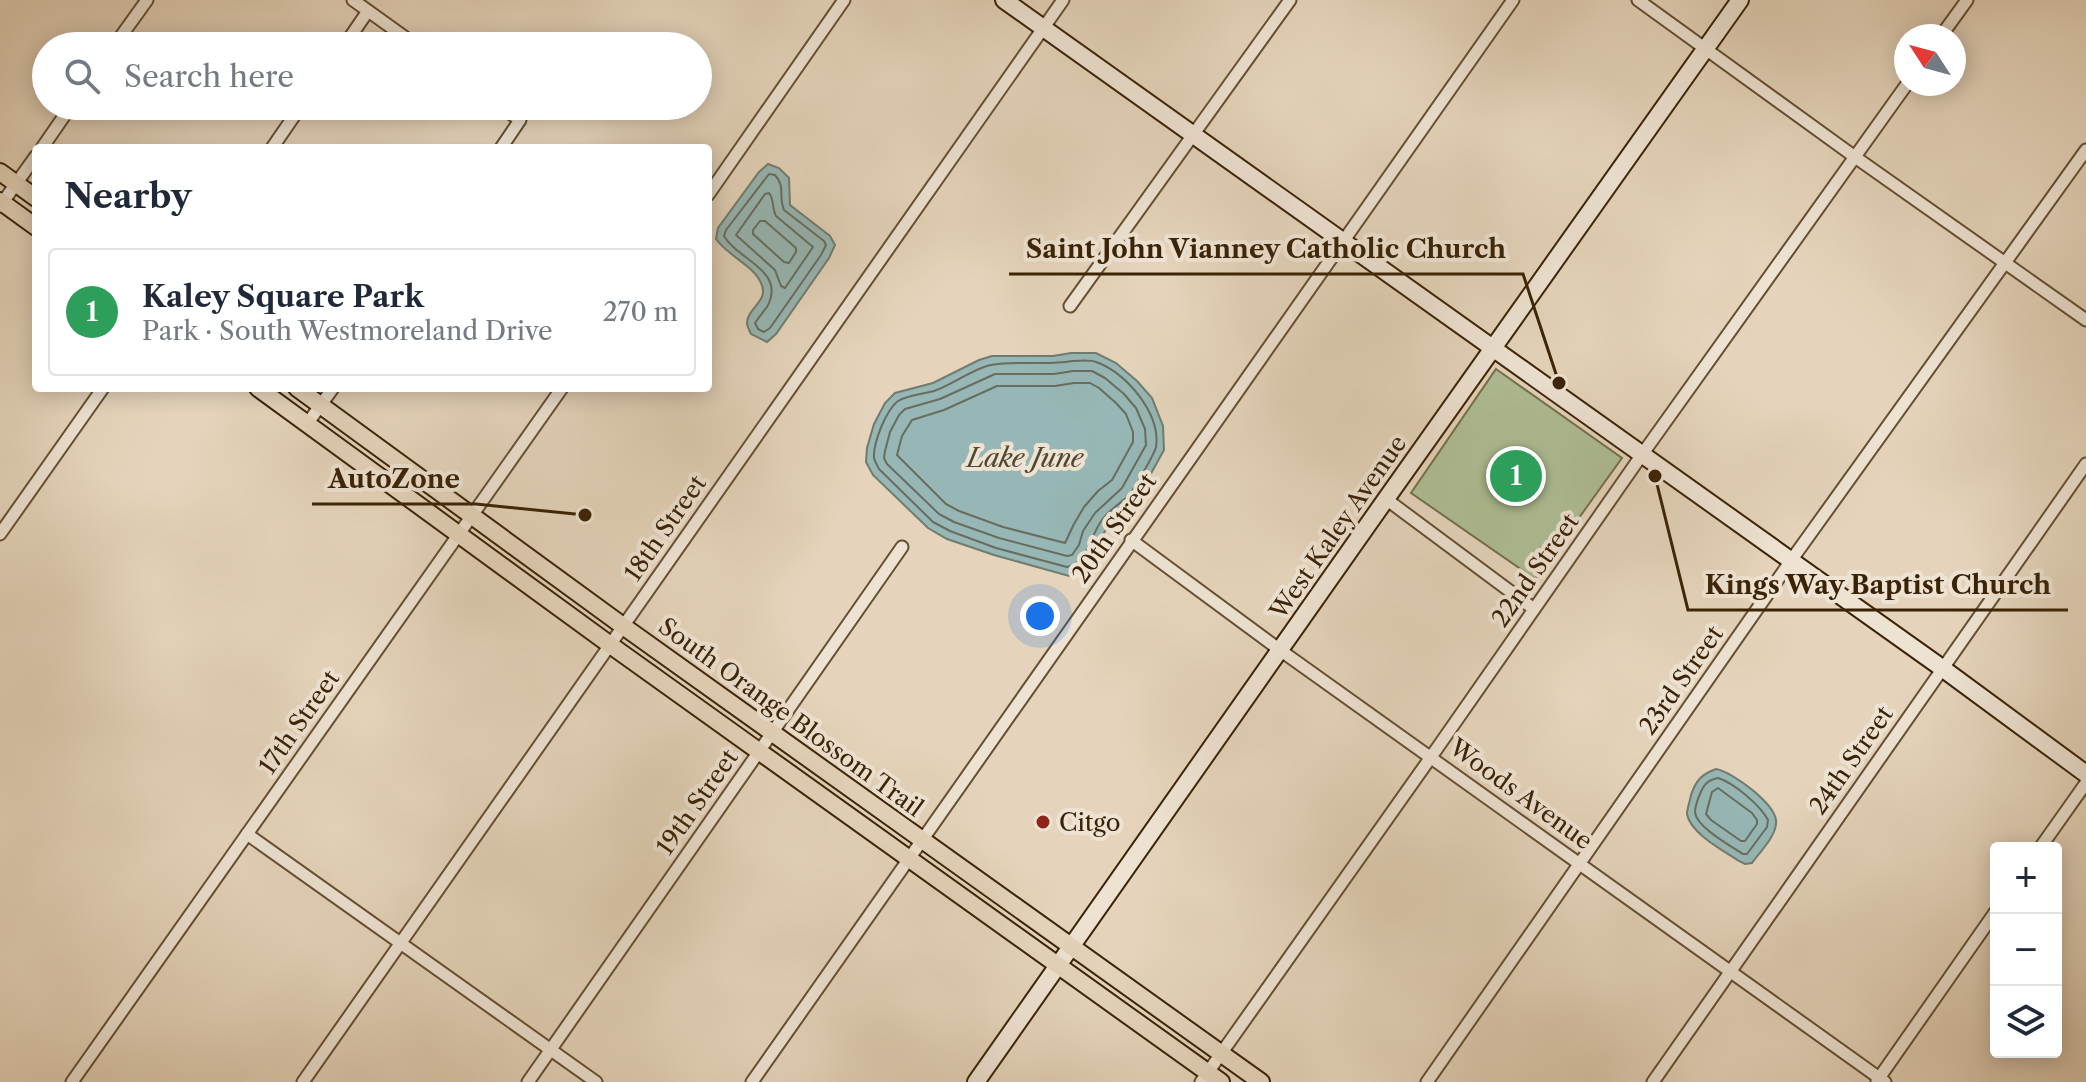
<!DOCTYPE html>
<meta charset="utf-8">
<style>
body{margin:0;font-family:"Libre Caslon Text",serif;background:#f2f2f3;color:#1f2937}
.controls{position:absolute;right:24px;bottom:24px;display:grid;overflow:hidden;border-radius:8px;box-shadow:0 4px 20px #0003}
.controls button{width:72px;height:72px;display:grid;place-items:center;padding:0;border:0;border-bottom:2px solid #e0e1e3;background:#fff;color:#1f2937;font:40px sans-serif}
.compass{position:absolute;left:1894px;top:24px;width:72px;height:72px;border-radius:50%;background:#fff;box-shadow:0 4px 20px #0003;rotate:306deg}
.you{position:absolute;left:1040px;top:616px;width:28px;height:28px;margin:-20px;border:6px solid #fff;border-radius:50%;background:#1a73e8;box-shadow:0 0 0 12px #1a73e833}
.badge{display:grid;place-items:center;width:52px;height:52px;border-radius:50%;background:#7c3aed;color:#fff;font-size:26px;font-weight:700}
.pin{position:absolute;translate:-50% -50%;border:4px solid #fff;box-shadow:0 2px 8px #0006}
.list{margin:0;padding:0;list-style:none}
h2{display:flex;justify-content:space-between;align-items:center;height:104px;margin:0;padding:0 32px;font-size:34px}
h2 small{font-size:26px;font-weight:400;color:#747a83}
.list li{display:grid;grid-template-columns:52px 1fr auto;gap:24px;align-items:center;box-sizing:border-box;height:128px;margin:0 16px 16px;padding:0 16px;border:2px solid #e0e1e3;border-radius:8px}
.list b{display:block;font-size:30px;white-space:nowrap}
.list p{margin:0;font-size:26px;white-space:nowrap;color:#747a83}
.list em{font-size:26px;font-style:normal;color:#747a83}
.icon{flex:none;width:44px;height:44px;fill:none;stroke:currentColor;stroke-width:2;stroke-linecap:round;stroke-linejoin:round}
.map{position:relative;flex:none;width:2086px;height:1082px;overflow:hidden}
.search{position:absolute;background:#fff;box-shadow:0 4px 20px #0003;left:32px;top:32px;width:680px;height:88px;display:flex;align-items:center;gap:20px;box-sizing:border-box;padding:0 28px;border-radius:44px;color:#747a83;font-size:30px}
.panel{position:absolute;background:#fff;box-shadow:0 4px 20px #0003;left:32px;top:144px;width:680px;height:248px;border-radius:8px}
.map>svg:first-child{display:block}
</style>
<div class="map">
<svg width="2086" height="1082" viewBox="0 0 2086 1082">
<rect width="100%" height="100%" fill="#e5d4bb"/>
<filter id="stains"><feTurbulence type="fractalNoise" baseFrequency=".0025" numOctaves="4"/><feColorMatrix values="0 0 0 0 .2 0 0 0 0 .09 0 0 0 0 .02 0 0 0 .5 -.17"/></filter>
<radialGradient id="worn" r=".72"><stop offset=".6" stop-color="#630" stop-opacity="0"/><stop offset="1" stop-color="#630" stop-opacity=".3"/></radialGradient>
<polygon fill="#aebe95" stroke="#74704d" stroke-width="2" points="1496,369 1622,458 1535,579 1411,493"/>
<g fill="#96b7b5" stroke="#717c6f" stroke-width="2">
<path d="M768,164l11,4 10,10 1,27 40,31 5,9 -6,13 -53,76 -9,8 -16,-8c-1,-2 -4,-8 -4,-11 0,-15 23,-22 14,-40 -8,-18 -33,-27 -45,-44l2,-11 41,-56z"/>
<polygon points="1071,353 1096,353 1116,363 1137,381 1152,398 1163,426 1164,450 1148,479 1135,500 1119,513 1109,525 1100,539 1096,553 1083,570 1069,576 994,555 947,539 928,528 873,475 866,462 867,448 874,424 885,403 895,393 933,383 979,360 992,356 1053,356"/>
<path d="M1716,769c17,3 63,37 60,55 -1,13 -16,28 -24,39l-7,1 -6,-3c-15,-10 -49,-28 -52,-47 0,-5 3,-13 4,-19 5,-15 11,-21 25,-26z"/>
</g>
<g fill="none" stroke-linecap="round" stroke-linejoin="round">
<g stroke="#686d5d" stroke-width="2">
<path d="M769,174l6,1c11,12 3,21 9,35l40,31 2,4 -5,10 -51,73 -6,4 -6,-3 -3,-6c4,-6 8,-11 12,-16 20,-37 -30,-47 -43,-71l2,-6z"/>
<path d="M769,193c5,5 3,16 7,23l37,31 -28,41 -4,-2 -6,-16 -39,-35 29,-41z"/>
<polygon points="760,221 765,221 796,248 796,252 789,263 784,262 753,234 753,230"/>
<path d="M1072,361c8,0 17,-2 24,1 30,10 65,52 60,85 -2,8 -22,42 -27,48 -9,9 -20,15 -27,25 -13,17 -12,41 -35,47l-71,-19 -46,-17 -17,-9 -54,-53c-2,-4 -4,-7 -5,-11 -1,-15 12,-48 24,-57 10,-6 25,-7 36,-10 18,-6 40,-23 57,-26 26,-5 54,1 81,-4z"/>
<polygon points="1073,371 1092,371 1105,378 1124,394 1136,408 1145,429 1146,445 1122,488 1095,513 1083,531 1079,545 1072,555 1067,556 999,538 954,522 939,514 887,464 884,458 885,451 890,432 899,415 905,409 940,399 995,374 1054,374"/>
<polygon points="1074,383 1090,383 1099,388 1116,403 1126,414 1133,432 1133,442 1112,480 1098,491 1084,507 1074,524 1065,543 1003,527 959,511 946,504 897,455 902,436 912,420 944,410 997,386 1055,386"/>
<path d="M1718,778c16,5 42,27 50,42l-1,7 -20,27h-4c-12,-8 -47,-27 -48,-42 0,-5 3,-14 5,-18 4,-10 8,-14 18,-16z"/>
<polygon points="1718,788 1752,813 1757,820 1757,824 1745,841 1741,841 1711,820 1706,814 1712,792"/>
</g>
<g stroke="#654f32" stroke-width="15">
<g id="street">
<polyline points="353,0 417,46"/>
<polyline points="1638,0 1855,157 2086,320"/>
<polyline points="1941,36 1967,0"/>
<polyline points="114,46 147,0"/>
<polyline points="344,46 368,11"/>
<polyline points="500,106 520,120 501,148"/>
<polyline points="42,148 71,106"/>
<polyline points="272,148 301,106"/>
<polyline points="708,195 844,0"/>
<polyline points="0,206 36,156"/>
<polyline points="1070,306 1290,0"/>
<polyline points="307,424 333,388"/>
<polyline points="1386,499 1534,609"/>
<polyline points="0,534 103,388"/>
<polyline points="1131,540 1280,650 1885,1082"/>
<polyline points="247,834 596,1082"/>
<polyline points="2040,848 2086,783"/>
<polyline points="1877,1081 1996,911"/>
<polyline points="72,1082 562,388"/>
<polyline points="303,1082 1063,0"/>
<polyline points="528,1082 902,547"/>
<polyline points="752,1082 1513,0"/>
<polyline points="1201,1082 1431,757 1641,456 1907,84"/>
<polyline points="1427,1082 1790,562 2086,150"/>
<polyline points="1653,1082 2086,464"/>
</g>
</g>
<g stroke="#3a2305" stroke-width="20">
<g id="secondary">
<polyline points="1004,0 1942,668 2086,774"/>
<polyline points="976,1082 1386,499 1740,0"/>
</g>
</g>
<g stroke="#3a2305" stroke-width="20">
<g id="primary">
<polyline points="0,172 36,198"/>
<polyline points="0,201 36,227"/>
<polyline points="258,388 609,644 1221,1082"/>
<polyline points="297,388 623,626 1261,1082"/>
</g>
</g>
<use href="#street" stroke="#eee3d3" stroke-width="11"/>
<use href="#secondary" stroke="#eee3d3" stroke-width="16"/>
<use href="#primary" stroke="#e5d4bb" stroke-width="16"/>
</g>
<circle fill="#8f2418" stroke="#eee3d3" stroke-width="3" cx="1043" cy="822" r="8"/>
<g text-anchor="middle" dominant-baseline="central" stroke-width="8" stroke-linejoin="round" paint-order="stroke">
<g font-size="24" fill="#3a2305" stroke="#eee3d3">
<text transform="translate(1338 527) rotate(-55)">West Kaley Avenue</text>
<text transform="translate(665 528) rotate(-55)">18th Street</text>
<text transform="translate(1114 528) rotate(-55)">20th Street</text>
<text transform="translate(1535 570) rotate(-55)">22nd Street</text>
<text transform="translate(1681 680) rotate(-55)">23rd Street</text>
<text transform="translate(791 717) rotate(36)">South Orange Blossom Trail</text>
<text transform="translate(299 722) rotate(-55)">17th Street</text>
<text transform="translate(1851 760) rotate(-55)">24th Street</text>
<text transform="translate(1521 794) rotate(36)">Woods Avenue</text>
<text transform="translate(697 802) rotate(-55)">19th Street</text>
</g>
<g font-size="24" fill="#3a2305" stroke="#eee3d3" text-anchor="start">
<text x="1059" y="822">Citgo</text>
</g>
<g font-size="26" font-style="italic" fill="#514831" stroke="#eee3d3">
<text x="1025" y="458">Lake June</text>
</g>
</g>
<path fill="none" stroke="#3a2305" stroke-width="3" d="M1559 383L1523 274H1009M585 515L476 504H312M1655 476L1688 610H2068"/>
<g fill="#3a2305" stroke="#eee3d3" stroke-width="3">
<circle cx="1559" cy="383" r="8"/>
<circle cx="585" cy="515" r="8"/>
<circle cx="1655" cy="476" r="8"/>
</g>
<g font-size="26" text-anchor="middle" font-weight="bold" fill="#3a2305" stroke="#eee3d3" stroke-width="8" stroke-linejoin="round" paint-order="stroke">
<text x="1266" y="258">Saint John Vianney Catholic Church</text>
<text x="394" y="488">AutoZone</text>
<text x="1878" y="594">Kings Way Baptist Church</text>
</g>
<rect width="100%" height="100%" filter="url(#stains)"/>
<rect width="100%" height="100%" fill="url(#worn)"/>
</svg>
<div class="controls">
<button>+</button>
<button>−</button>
<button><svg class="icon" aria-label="layers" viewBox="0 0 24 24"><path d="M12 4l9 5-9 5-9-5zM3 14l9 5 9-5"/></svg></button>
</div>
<svg class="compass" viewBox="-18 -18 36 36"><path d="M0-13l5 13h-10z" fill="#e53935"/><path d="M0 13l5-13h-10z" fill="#747a83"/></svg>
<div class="you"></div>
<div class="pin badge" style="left:1516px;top:476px;background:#2e9e5b">1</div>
<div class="search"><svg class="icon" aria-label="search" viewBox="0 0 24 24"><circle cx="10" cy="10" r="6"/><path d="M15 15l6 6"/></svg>Search here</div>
<section class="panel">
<h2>Nearby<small></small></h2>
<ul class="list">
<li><span class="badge" style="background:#2e9e5b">1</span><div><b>Kaley Square Park</b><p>Park · South Westmoreland Drive</p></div><em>270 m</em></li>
</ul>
</section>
</div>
